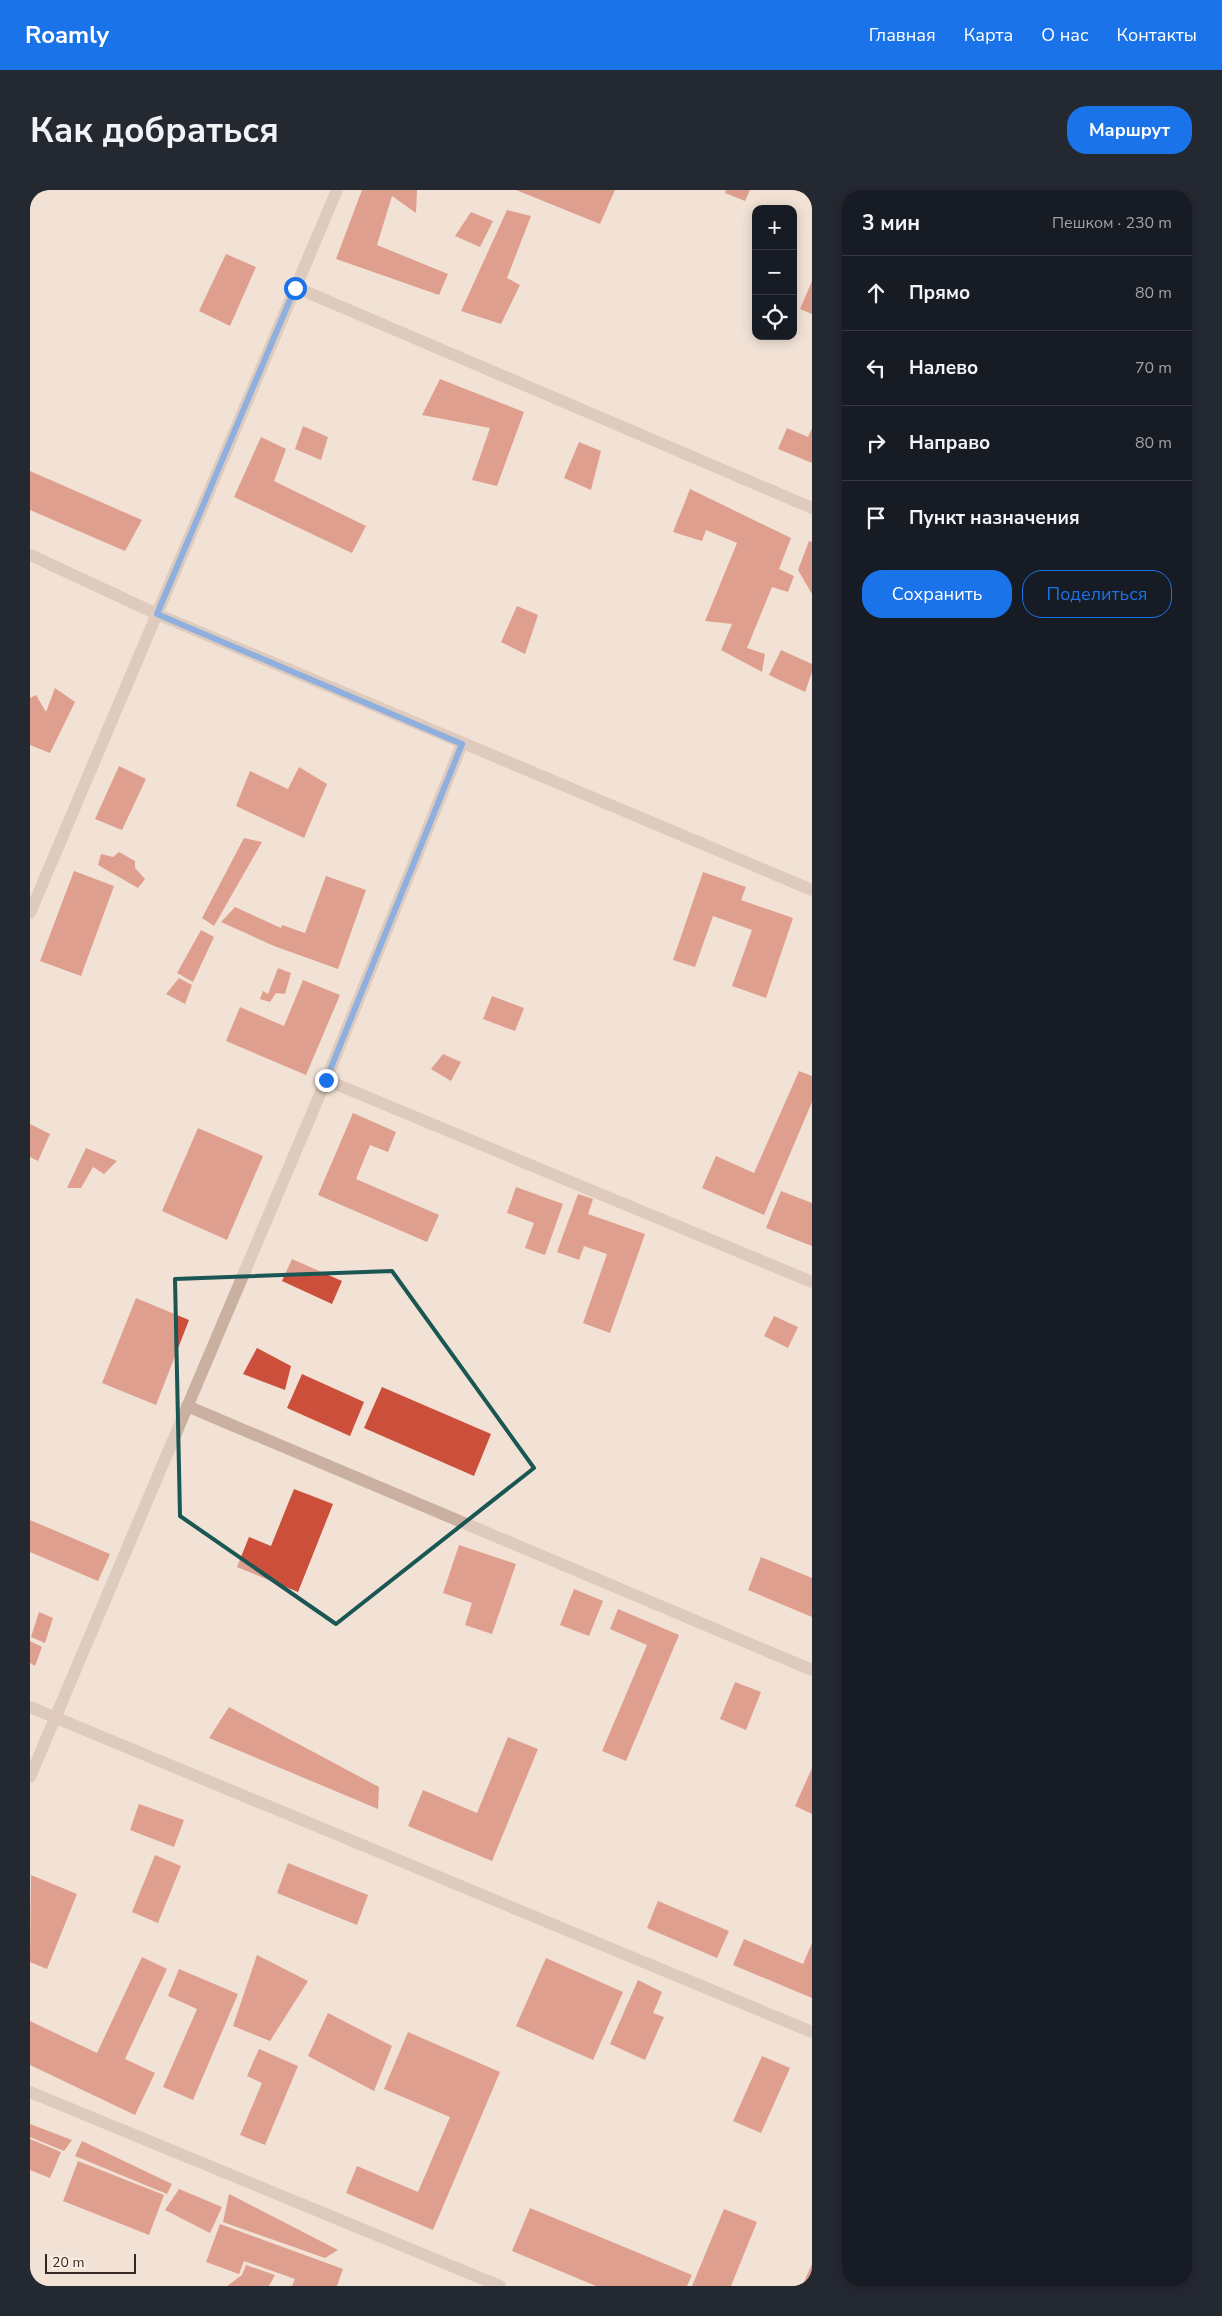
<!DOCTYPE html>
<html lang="ru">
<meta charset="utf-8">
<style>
body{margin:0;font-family:"Nunito Sans",sans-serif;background:#242831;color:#f1f3f6}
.controls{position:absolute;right:15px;top:15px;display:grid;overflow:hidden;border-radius:10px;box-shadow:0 2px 12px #0003}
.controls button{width:45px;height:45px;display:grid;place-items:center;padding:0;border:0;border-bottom:1px solid #363941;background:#171b24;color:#f1f3f6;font:25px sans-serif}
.scale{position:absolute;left:15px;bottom:12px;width:91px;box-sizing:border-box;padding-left:5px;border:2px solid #342824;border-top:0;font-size:14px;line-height:18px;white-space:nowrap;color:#342824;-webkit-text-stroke:4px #f9ece2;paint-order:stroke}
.stop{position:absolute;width:15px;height:15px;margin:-11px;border:4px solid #1a73e8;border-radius:50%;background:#fff}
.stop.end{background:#1a73e8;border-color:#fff;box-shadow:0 1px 5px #0008}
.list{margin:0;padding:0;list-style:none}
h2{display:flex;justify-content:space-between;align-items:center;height:65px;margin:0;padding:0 20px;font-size:21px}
h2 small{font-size:16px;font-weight:400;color:#9ea1a6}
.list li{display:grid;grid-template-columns:32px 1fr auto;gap:15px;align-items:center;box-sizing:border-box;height:75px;padding:0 20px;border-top:1px solid #363941}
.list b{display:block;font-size:19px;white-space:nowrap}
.list em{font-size:16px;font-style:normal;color:#9ea1a6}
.actions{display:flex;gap:10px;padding:15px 20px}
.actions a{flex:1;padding:11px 0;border:1px solid #1a73e8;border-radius:20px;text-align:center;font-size:18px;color:#1a73e8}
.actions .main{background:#1a73e8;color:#fff}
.icon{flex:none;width:28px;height:28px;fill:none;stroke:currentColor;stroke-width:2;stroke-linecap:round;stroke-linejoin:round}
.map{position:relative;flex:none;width:782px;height:2096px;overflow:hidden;border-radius:20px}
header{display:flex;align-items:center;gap:30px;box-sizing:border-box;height:70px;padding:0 25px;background:#1a73e8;color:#fff}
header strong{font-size:24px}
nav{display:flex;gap:28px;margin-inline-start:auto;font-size:18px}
.intro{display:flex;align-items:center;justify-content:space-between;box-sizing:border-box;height:120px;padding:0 30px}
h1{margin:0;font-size:35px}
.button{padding:12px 22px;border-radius:20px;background:#1a73e8;color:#fff;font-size:18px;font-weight:700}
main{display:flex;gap:30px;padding:0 30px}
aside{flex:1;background:#171b24;border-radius:20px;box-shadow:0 2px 12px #0003}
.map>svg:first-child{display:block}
</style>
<header>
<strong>Roamly</strong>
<nav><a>Главная</a><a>Карта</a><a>О нас</a><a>Контакты</a></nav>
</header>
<div class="intro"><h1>Как добраться</h1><a class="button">Маршрут</a></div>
<main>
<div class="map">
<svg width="782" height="2096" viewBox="0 0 782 2096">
<rect width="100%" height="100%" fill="#f1e2d5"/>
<g fill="#cb4f3a">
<polygon points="332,0 387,0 386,23 362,6 347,55 418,84 409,105 306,69"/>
<polygon points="486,0 585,0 570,34"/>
<polygon points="696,0 720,0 715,11 695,3"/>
<polygon points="477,20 501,26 477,88 490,95 471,134 431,121"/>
<polygon points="441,22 463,31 450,57 425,46"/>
<polygon points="196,64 226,77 200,136 169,121"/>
<polygon points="782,91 782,124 770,119"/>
<polygon points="410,189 494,222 467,296 442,290 460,238 392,225"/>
<polygon points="273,236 298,247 291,270 265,259"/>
<polygon points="757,238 778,247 782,238 782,273 748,259"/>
<polygon points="231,247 256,259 244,291 336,336 322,363 204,307"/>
<polygon points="549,252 571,261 561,300 534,288"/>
<polygon points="0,281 112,330 95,361 0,320"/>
<polygon points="660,299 761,348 749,379 764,386 758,402 742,397 717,458 735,464 732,482 691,460 702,434 675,431 707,353 676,340 672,351 643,342"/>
<polygon points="779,351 782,352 782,404 768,380"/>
<polygon points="487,416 508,425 495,464 471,452"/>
<polygon points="751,460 782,474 782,482 775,502 739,485"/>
<polygon points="25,498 45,512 20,563 0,555 0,508 6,505 16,522"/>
<polygon points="89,576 116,589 92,640 65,629"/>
<polygon points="269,577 297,594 274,648 206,616 220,581 258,599"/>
<polygon points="214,648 232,652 184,736 172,728"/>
<polygon points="89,662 105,671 105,678 115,689 108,698 68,675 71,664 83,667"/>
<polygon points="44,681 84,696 51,786 10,771"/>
<polygon points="673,682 716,697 711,710 763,728 736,808 702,796 722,740 683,726 665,777 643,770"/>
<polygon points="296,686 336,700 308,779 244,756 191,732 205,717 251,738 252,735 275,743"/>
<polygon points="171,740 184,747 163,792 147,783"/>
<polygon points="248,778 261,783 255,804 246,803 240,812 230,809 233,801 238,804"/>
<polygon points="149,788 162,795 155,814 136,804"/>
<polygon points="273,790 310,805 276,885 196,851 210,817 254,836"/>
<polygon points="462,806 494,818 485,841 453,829"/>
<polygon points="413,864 431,872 421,891 401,879"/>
<polygon points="769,881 782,886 782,912 734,1025 672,998 686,966 724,983"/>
<polygon points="323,923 366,942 358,962 340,955 326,989 409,1025 397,1052 288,1005"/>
<polygon points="0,934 20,944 8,971 0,967"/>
<polygon points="168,938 233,966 197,1050 132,1021"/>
<polygon points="56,958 87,971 74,984 63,977 51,998 37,998"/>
<polygon points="486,997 533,1014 515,1065 495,1058 504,1033 477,1023"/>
<polygon points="751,1001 782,1013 782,1056 736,1038"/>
<polygon points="548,1004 563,1009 558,1024 615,1044 580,1143 553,1133 577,1064 554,1056 549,1070 527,1062"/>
<polygon points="262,1069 312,1091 302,1114 252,1091"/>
<polygon points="106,1108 159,1130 126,1215 72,1193"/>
<polygon points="744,1126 768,1137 758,1158 734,1146"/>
<polygon points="227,1158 261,1176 255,1200 213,1184"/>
<polygon points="272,1184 334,1212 320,1246 257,1218"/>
<polygon points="352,1197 461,1244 444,1286 334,1238"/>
<polygon points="264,1299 303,1314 268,1402 207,1377 219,1347 241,1356"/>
<polygon points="0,1330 80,1364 68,1391 0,1362"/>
<polygon points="429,1355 486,1374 462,1444 435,1435 442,1413 413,1403"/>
<polygon points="731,1367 782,1388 782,1427 718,1400"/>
<polygon points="544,1399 573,1411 559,1446 530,1435"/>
<polygon points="588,1419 649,1445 596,1571 572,1561 617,1455 580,1439"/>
<polygon points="9,1422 23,1428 15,1453 1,1447"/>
<polygon points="0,1451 12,1457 5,1476 0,1473"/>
<polygon points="705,1492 731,1502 716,1540 690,1529"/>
<polygon points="199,1517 349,1597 348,1619 179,1548"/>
<polygon points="478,1547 508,1559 462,1671 378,1636 393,1600 447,1623"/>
<polygon points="782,1578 782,1624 765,1616"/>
<polygon points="109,1614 154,1630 144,1657 100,1640"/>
<polygon points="125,1665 151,1676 128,1733 102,1722"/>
<polygon points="258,1673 338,1705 327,1735 247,1703"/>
<polygon points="1,1685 47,1704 17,1779 0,1772"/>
<polygon points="628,1711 699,1741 687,1768 617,1738"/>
<polygon points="714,1749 773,1774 782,1753 782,1808 703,1775"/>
<polygon points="227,1765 278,1791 240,1851 203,1836"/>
<polygon points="112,1767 137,1779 95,1869 125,1883 105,1925 0,1875 0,1831 67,1863"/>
<polygon points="516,1768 593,1802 563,1870 486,1836"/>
<polygon points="149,1779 208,1804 163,1910 133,1897 167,1819 138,1806"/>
<polygon points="608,1790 632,1802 623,1823 634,1827 615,1870 580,1854"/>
<polygon points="298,1823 362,1856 344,1901 278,1866"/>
<polygon points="378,1842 470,1882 403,2040 316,2003 327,1976 388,2002 420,1927 354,1899"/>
<polygon points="229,1859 268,1876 235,1955 210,1945 232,1893 217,1886"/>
<polygon points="732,1866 760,1878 731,1943 703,1931"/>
<polygon points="0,1934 42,1950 34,1961 0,1947"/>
<polygon points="0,1949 31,1962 20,1988 0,1980"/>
<polygon points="52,1951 142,1994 137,2004 45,1966"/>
<polygon points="48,1971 134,2005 119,2045 33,2011"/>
<polygon points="149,1999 192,2017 180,2043 135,2020"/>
<polygon points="199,2004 308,2060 295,2068 193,2032"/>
<polygon points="500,2018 662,2085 657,2096 566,2096 482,2061"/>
<polygon points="694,2019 727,2032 701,2096 662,2096"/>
<polygon points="190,2034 313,2079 307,2096 262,2096 265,2089 214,2071 209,2084 176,2072"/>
<polygon points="782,2074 782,2096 772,2096"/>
<polygon points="216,2075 245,2085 239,2096 197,2096 212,2085"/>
</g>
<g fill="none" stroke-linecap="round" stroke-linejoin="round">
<g stroke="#cab0a1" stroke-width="12">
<polyline points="265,97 782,318"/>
<polyline points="0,365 127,424 782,700"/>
<polyline points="0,723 307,0"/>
<polyline points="296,890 782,1092"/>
<polyline points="157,1216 782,1480"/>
<polyline points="0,1517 782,1842"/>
<polyline points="0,1587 296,890 432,554"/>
<polyline points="0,1902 470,2096"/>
</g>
</g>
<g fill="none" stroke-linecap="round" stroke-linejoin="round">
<polyline stroke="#1a73e8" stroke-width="6" points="265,98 127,424 432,554 296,890"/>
</g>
<path d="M0 0H782V2096H0ZM362,1081l142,197 -198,156 -156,-108 -5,-237z" fill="#f1e2d5" fill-opacity=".55" fill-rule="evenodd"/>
<path fill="none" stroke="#195654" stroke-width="4" stroke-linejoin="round" d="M362,1081l142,197 -198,156 -156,-108 -5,-237z"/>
</svg>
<div class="controls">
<button>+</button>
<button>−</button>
<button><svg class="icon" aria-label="locate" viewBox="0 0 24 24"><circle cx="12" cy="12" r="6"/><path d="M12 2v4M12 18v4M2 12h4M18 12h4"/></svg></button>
</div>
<div class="scale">20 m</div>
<div class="stop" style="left:265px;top:98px"></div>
<div class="stop end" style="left:296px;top:890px"></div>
</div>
<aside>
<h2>3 мин<small>Пешком · 230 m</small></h2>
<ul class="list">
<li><svg class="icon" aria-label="ahead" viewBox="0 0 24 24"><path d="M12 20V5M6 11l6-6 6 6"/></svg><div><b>Прямо</b></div><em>80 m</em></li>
<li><svg class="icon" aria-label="left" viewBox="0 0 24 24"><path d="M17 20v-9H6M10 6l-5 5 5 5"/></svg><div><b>Налево</b></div><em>70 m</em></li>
<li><svg class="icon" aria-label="right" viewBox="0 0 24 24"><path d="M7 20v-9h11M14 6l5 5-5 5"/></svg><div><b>Направо</b></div><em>80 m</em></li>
<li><svg class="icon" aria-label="arrive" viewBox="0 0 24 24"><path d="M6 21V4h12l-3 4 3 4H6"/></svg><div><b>Пункт назначения</b></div></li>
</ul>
<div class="actions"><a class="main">Сохранить</a><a>Поделиться</a></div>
</aside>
</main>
